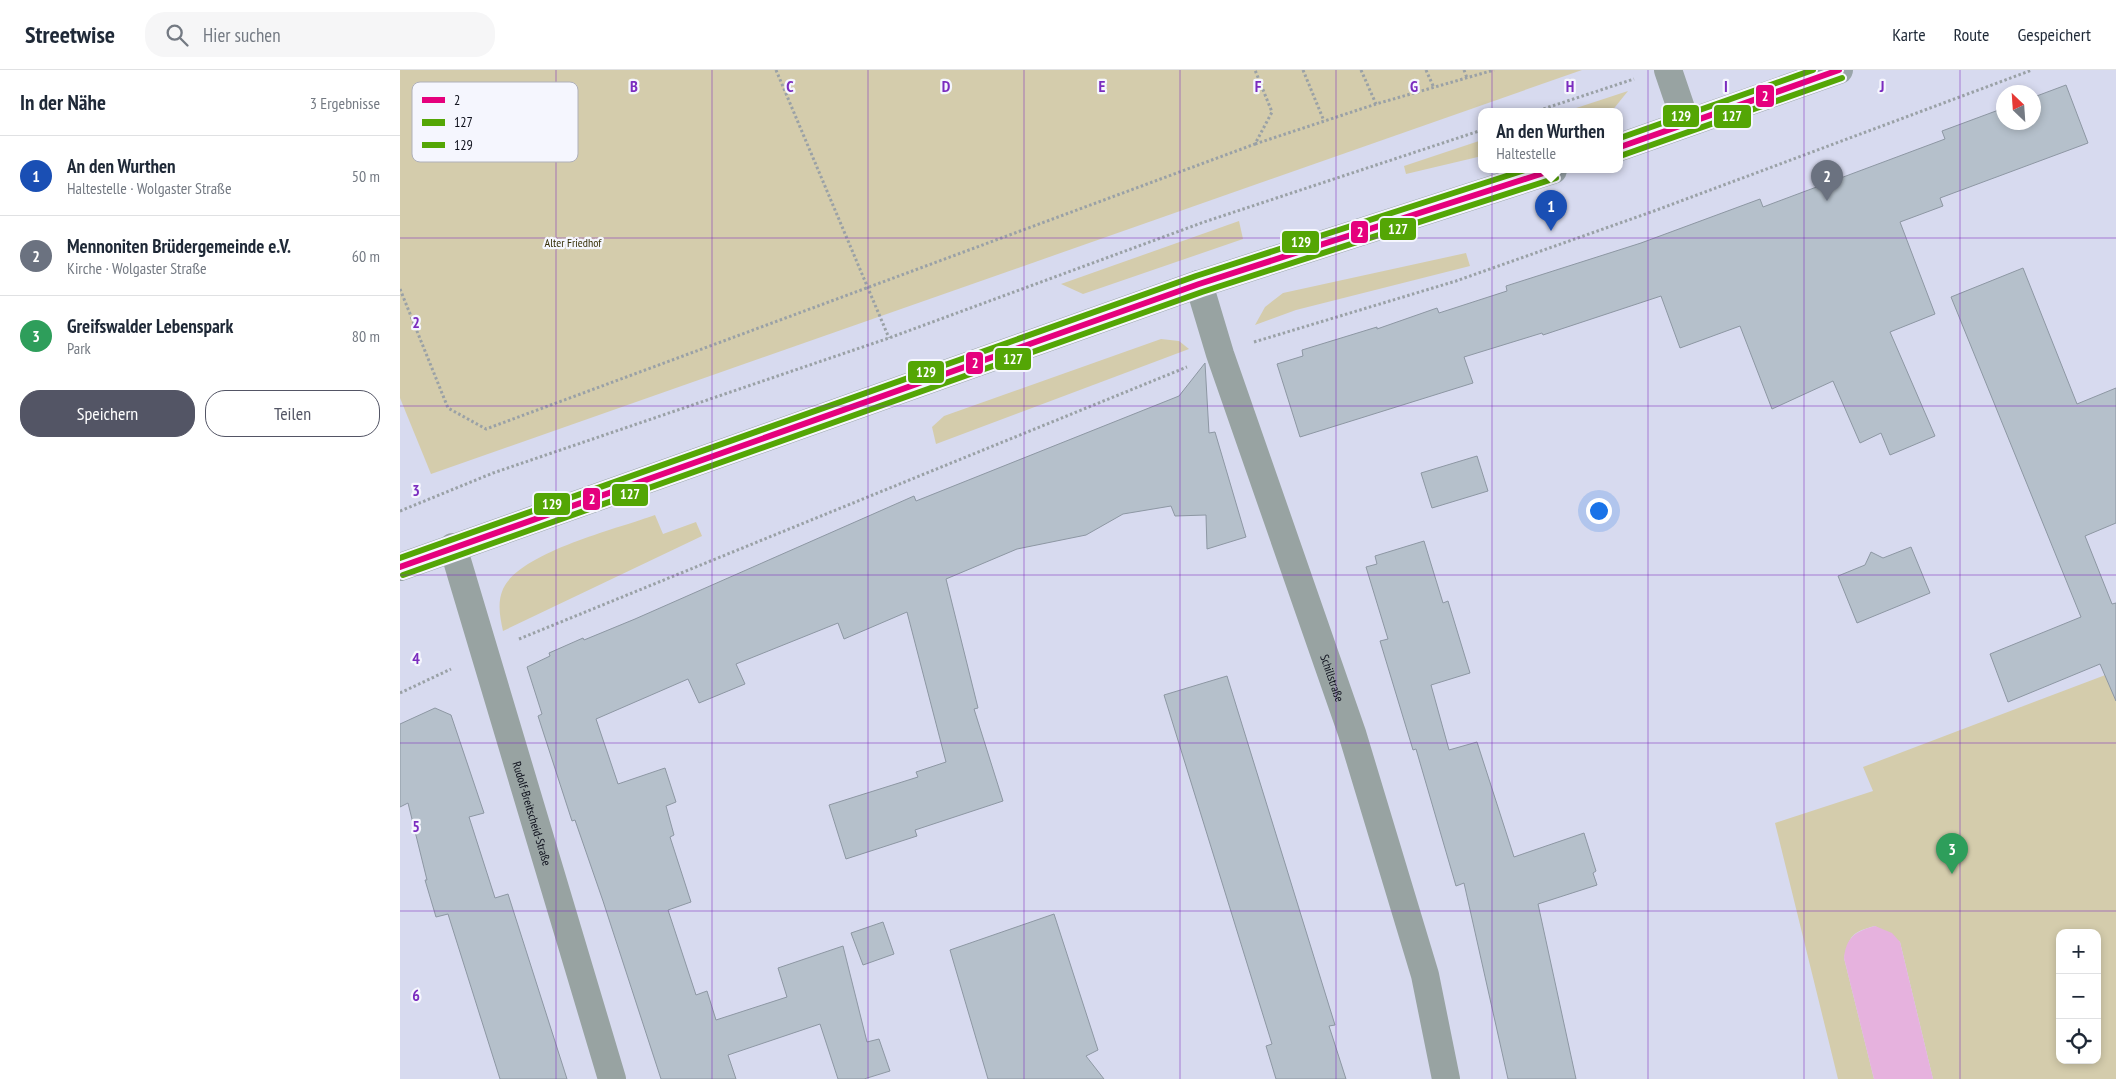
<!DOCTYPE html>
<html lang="de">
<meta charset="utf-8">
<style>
body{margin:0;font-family:"PT Sans Narrow",sans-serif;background:#f6f6f7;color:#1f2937}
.controls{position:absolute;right:15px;bottom:15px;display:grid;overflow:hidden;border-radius:10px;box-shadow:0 2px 8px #0003}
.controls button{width:45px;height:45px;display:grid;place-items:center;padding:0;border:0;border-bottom:1px solid #e0e1e3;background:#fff;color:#1f2937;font:25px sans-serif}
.compass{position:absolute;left:1596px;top:15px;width:45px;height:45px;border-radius:50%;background:#fff;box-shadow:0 2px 8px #0003;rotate:335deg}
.you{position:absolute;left:1198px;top:440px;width:18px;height:18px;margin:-12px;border:4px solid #fff;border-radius:50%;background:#1a73e8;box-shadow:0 0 0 8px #1a73e833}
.badge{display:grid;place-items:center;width:32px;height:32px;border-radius:50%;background:#535565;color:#fff;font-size:16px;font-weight:700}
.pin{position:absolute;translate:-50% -41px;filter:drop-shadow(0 1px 2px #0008)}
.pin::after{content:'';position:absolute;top:26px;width:18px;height:15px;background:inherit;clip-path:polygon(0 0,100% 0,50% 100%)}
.popup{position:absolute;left:1078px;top:38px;width:145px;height:65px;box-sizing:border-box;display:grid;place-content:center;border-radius:10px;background:#fff;filter:drop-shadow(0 1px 4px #0005);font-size:16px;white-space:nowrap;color:#747a83}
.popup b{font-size:19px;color:#1f2937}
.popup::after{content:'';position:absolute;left:50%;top:100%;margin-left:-10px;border:10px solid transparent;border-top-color:#fff}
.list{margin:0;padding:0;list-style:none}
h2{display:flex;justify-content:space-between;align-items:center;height:65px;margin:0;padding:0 20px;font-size:21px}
h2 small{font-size:16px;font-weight:400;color:#747a83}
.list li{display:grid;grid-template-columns:32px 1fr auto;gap:15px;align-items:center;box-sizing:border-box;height:80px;padding:0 20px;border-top:1px solid #e0e1e3}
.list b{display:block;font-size:19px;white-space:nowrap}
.list p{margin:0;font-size:16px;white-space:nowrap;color:#747a83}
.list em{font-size:16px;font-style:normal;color:#747a83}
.actions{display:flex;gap:10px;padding:15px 20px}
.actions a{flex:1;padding:11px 0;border:1px solid #535565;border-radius:20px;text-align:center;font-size:18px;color:#535565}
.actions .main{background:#535565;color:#fff}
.icon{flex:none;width:28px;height:28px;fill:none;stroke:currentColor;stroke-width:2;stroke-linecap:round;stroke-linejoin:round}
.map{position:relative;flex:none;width:1716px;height:1009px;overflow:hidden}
header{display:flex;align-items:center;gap:30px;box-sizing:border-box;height:70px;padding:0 25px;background:#fff;border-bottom:1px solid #e0e1e3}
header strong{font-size:24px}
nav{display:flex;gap:28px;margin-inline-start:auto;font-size:18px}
.search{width:350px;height:45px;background:#f6f6f7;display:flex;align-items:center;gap:12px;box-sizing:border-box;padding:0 18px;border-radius:20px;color:#747a83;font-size:19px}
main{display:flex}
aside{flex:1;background:#fff}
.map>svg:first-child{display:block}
</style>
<header>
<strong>Streetwise</strong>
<div class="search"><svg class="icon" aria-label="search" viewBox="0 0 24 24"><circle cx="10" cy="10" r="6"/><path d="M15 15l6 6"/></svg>Hier suchen</div>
<nav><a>Karte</a><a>Route</a><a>Gespeichert</a></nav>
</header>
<main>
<aside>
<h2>In der Nähe<small>3 Ergebnisse</small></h2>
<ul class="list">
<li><span class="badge" style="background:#1a4fb4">1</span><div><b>An den Wurthen</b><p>Haltestelle · Wolgaster Straße</p></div><em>50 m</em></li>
<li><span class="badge" style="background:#6b7280">2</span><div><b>Mennoniten Brüdergemeinde e.V.</b><p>Kirche · Wolgaster Straße</p></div><em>60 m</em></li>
<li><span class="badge" style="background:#2e9e5b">3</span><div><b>Greifswalder Lebenspark</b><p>Park</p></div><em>80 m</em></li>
</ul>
<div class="actions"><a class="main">Speichern</a><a>Teilen</a></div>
</aside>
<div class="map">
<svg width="1716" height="1009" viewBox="0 0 1716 1009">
<rect width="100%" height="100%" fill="#d7daef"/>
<g fill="#d4ccac" fill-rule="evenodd">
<polygon points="0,0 1182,0 31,404 0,328"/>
<polygon points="1228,21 1211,42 1164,42"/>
<polygon points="1082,70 1082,86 1006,104 1004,96"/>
<polygon points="839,151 843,169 683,224 661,214"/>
<polygon points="1066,183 1070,196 896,240 855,255 865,237 883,223"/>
<polygon points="761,269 779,271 789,279 536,374 532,357 544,346"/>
<path d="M255,445l8,19 33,-12 6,14 -199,95c-3,-14 -6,-28 0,-42 17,-37 114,-60 152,-74z"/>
<path d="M1716,601v408h-183l-33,-137 -25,-16c-23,6 -25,9 -31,32l30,121h-36l-63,-256 98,-32 -10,-24zM1660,863h37v127h-37z"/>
</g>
<path fill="#e6b2de" d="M1475,856l17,7 8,9 33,137h-59l-30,-121c2,-21 12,-27 31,-32z"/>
<g fill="#b5c0cb" stroke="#8d97a3">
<polygon points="1666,15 1688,73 1540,128 1543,136 1500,152 1535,244 1490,262 1535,366 1490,385 1481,363 1460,373 1433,311 1372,339 1340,256 1280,278 1261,226 1143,265 1142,263 1064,287 1073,313 900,367 877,294 903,286 902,280 977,257 977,259 1037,238 1039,243 1107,221 1106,216 1241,173 1360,129 1363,137 1545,69 1542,61 1604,38 1604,52 1634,52 1634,27"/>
<polygon points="1623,198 1677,334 1716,318 1716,453 1685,466 1712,534 1716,533 1716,631 1700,594 1608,632 1590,584 1681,547 1551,227"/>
<polygon points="805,293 809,363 815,362 846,467 807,479 806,445 775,446 771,436 723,444 686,465 617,479 546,509 578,638 574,639 603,731 515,760 517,766 446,789 429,735 518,707 516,702 546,692 507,542 444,569 438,553 336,594 345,614 299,633 288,609 196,649 218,714 265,698 276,732 266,736 274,765 270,767 291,832 268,840 296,925 307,921 316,950 387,927 378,898 443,876 467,972 479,969 490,1001 464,1009 438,1009 420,954 328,985 336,1009 261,1009 203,831 175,750 172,751 138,646 142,644 127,597 150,586 149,583 183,568 184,570 235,549 514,426 516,431 779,326"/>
<polygon points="1077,386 1088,421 1032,438 1021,403"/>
<polygon points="1024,471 1043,533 1048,531 1070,603 1031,615 1049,680 1077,672 1114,787 1184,763 1196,801 1193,803 1197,815 1138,834 1176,1009 1108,1009 1064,813 1056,816 1016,679 1013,680 980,571 988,569 966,497 977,494 975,486"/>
<polygon points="1511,477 1530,523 1457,553 1438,506 1465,495 1471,482 1483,488"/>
<polygon points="827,606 935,955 929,956 946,1009 876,1009 866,976 872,974 764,625"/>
<polygon points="35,638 51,645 84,743 69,747 95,828 108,824 167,1009 100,1009 48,844 36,847 25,810 27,810 8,733 0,737 0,654"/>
<polygon points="654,844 698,980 686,986 704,1009 588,1009 550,880"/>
<polygon points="483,852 494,884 463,895 451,863"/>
</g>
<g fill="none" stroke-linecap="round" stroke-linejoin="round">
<g stroke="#9aa1a6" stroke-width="3" stroke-dasharray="2.5 2.5" stroke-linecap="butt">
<polyline points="376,0 489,268"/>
<polyline points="903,0 924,51"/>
<polyline points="961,0 976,34"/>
<polyline points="1026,0 1034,18"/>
<polyline points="1064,0 1067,8"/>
<polyline points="1134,42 1234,9"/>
<polyline points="855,74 976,34 1094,0"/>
<polyline points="0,219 48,338 86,359 855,74 872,42 855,0"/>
<polyline points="854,272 1056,211 1254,141 1632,0"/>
<polyline points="0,441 93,403 489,268 804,152 1082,60"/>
<polyline points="119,569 787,297"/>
<polyline points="0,623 51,599"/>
</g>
<g stroke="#98a3a2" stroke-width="28">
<polyline points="1268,0 1286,53"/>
<path id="s1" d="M799,214l21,70 132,379 73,242 21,104"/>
<path id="s2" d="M53,477l159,532"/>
</g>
<g stroke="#99a4a9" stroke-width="28">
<polyline points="1220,77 1439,0"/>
<polyline points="0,497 799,214 1153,100"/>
</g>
<g stroke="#f5f6fe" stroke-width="10">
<g id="bus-1">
<polyline points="1220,77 1439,0"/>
<polyline points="0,497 799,214 1153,100"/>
</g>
</g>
<g stroke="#f5f6fe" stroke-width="10">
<g id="bus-2">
<polyline points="1223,85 1442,8"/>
<polyline points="3,505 802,222 1156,108"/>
</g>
</g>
<g stroke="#f5f6fe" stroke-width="10">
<g id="bus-3">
<polyline points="1220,68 1413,0"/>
<polyline points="0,488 796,206 1125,100"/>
</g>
</g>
<use href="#bus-1" stroke="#e5007d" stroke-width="6"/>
<use href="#bus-2" stroke="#54a605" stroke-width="6"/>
<use href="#bus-3" stroke="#54a605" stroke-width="6"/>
</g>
<path fill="none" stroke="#7b2cbf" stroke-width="1" stroke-opacity="0.55" d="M156,0v1009M312,0v1009M468,0v1009M624,0v1009M780,0v1009M936,0v1009M1092,0v1009M1248,0v1009M1404,0v1009M1560,0v1009M0,168h1716M0,336h1716M0,505h1716M0,673h1716M0,841h1716"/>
<g text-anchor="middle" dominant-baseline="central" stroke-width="4.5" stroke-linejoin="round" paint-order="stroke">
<g font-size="12" fill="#383109" stroke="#f5f6fe">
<text x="173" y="172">Alter Friedhof</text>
</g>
<g font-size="12" fill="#0c0e1a" stroke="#f5f6fe">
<text stroke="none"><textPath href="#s1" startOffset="416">Schillstraße</textPath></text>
<text stroke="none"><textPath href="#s2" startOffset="278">Rudolf-Breitscheid-Straße</textPath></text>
</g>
</g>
<rect x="12" y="12" width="166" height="80" rx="8" fill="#f5f6fe" stroke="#afb0ba" stroke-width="1"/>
<rect x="22" y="27" width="23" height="6" fill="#e5007d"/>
<rect x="22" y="49" width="23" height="7" fill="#54a605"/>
<rect x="22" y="72" width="23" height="6" fill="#54a605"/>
<g font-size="14" fill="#0c0e1a">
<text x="54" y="35">2</text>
<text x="54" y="57">127</text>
<text x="54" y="80">129</text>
</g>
<g font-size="16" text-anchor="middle" font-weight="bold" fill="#7b2cbf" stroke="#f5f6fe" stroke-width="4.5" stroke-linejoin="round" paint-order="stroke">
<text x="234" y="22">B</text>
<text x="390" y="22">C</text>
<text x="546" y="22">D</text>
<text x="702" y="22">E</text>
<text x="858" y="22">F</text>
<text x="1014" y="22">G</text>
<text x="1170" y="22">H</text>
<text x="1326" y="22">I</text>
<text x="1482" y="22">J</text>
<text x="16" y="258">2</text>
<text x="16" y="426">3</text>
<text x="16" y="594">4</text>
<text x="16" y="762">5</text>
<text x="16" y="931">6</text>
</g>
<g stroke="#f5f6fe" stroke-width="2">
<rect x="1355" y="14" width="20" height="24" rx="5" fill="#e5007d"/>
<rect x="1262" y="34" width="38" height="24" rx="5" fill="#54a605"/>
<rect x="1313" y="34" width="39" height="25" rx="5" fill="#54a605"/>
<rect x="979" y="147" width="38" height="24" rx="5" fill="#54a605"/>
<rect x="950" y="150" width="19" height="24" rx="5" fill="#e5007d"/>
<rect x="881" y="160" width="39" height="24" rx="5" fill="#54a605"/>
<rect x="594" y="277" width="38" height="24" rx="5" fill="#54a605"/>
<rect x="565" y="281" width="19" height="24" rx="5" fill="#e5007d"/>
<rect x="507" y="290" width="38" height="24" rx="5" fill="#54a605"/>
<rect x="211" y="413" width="38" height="24" rx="5" fill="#54a605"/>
<rect x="182" y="417" width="19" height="24" rx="5" fill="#e5007d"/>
<rect x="133" y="422" width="38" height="24" rx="5" fill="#54a605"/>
</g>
<g font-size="14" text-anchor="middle" font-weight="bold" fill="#fff">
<text x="1365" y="31">2</text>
<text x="1281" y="51">129</text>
<text x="1332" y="51">127</text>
<text x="998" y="164">127</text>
<text x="960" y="167">2</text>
<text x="901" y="177">129</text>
<text x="613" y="294">127</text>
<text x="575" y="298">2</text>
<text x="526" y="307">129</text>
<text x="230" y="429">127</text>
<text x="192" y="434">2</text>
<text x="152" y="439">129</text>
</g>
</svg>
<div class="controls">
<button>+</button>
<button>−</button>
<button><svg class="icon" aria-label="locate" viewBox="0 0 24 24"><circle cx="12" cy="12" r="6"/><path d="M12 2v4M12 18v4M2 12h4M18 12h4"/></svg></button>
</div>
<svg class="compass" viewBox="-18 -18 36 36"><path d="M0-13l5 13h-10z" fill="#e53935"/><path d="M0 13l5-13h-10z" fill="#747a83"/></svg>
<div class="you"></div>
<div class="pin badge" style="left:1151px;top:161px;background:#1a4fb4">1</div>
<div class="popup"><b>An den Wurthen</b>Haltestelle</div>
<div class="pin badge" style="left:1427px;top:131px;background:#6b7280">2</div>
<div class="pin badge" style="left:1552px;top:804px;background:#2e9e5b">3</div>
</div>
</main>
